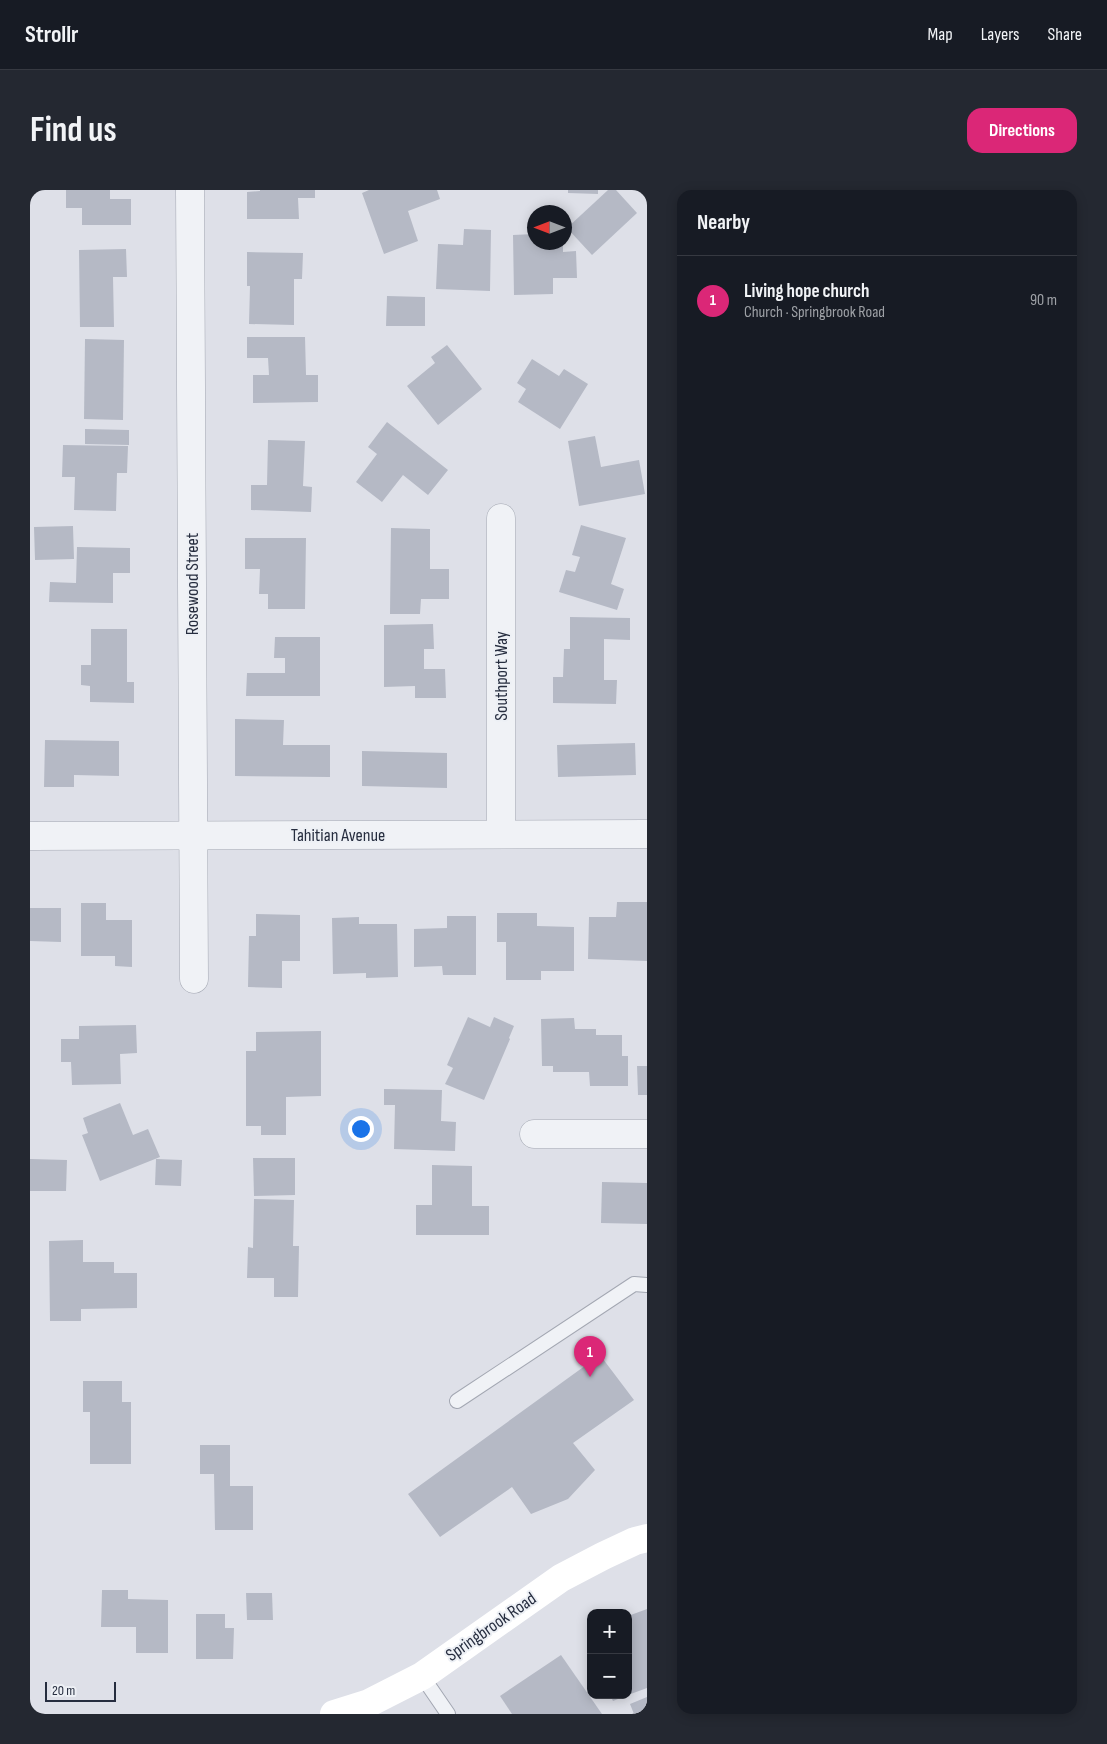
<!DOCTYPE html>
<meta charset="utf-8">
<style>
body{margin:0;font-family:"Sofia Sans Condensed",sans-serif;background:#242831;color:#f1f3f6}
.controls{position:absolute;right:15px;bottom:15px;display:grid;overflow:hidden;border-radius:10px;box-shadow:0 2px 12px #0003}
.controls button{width:45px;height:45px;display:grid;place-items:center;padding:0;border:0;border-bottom:1px solid #363941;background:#171b24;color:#f1f3f6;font:25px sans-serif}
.compass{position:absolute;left:497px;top:15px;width:45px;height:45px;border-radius:50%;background:#171b24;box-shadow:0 2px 12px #0003;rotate:270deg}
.scale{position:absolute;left:15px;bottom:12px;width:71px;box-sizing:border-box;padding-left:5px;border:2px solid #262d3f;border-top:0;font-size:14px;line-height:18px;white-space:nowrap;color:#262d3f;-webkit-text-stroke:4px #edf0f5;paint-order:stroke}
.you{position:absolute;left:330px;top:938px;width:18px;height:18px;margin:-12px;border:4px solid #fff;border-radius:50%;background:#1a73e8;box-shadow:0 0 0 8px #1a73e833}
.badge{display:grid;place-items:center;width:32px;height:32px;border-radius:50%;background:#db2777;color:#fff;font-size:16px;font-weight:700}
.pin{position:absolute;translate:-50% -41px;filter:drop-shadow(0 1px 2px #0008)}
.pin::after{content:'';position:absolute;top:26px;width:18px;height:15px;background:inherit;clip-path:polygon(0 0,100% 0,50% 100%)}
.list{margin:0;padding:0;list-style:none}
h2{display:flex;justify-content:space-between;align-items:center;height:65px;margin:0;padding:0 20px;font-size:21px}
h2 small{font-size:16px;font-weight:400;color:#9ea1a6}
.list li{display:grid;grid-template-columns:32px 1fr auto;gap:15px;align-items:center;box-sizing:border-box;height:90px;padding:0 20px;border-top:1px solid #363941}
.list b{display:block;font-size:19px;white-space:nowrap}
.list p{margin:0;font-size:16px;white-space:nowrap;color:#9ea1a6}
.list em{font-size:16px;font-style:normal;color:#9ea1a6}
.map{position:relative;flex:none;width:617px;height:1524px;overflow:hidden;border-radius:15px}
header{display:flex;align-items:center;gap:30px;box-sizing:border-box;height:70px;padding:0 25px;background:#171b24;border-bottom:1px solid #363941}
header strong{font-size:24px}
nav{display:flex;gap:28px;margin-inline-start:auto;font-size:18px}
.intro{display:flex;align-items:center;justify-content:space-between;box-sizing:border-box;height:120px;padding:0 30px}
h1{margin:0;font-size:35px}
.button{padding:12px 22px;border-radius:15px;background:#db2777;color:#fff;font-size:18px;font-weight:700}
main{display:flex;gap:30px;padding:0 30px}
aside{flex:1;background:#171b24;border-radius:15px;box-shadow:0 2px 12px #0003}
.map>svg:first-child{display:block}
</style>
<header>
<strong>Strollr</strong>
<nav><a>Map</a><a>Layers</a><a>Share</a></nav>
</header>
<div class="intro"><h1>Find us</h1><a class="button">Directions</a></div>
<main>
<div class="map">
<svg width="617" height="1524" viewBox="0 0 617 1524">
<rect width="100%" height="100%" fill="#dee0e8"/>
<g fill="#b5b9c5">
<polygon points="36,0 80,0 80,9 101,9 101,35 52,35 52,18 36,18"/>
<polygon points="230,0 285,0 285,8 268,8 269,29 217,29 217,2 230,1"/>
<polygon points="339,0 407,0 410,9 378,21 388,51 354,64 332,3"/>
<polygon points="538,0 568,0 568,4 538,3"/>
<polygon points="578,0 586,0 607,23 562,65 537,38"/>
<polygon points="434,39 461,40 460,101 406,99 408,54 433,55"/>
<polygon points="504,44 504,52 533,54 533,62 546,61 547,88 523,88 523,104 484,105 483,45"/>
<polygon points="96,59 97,87 83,87 84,137 50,137 49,60"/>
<polygon points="217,62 273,63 272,89 264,89 264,135 219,134 220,96 217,96"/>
<polygon points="357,106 395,107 395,136 356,136"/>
<polygon points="217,147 275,147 276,185 288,185 288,212 223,213 223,185 239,185 238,168 217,168"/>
<polygon points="55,149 94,150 93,230 54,229"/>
<polygon points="417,155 452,199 408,235 377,196 405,173 401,167"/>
<polygon points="502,169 529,186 534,179 558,194 530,239 488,212 496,199 487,193"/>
<polygon points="357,232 418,280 398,305 373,285 352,312 326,292 347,264 338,257"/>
<polygon points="55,239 99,240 99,255 55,254"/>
<polygon points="565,246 571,277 609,270 615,304 549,316 538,251"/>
<polygon points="238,250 275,251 273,296 282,297 281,322 221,320 221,295 237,295"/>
<polygon points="33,255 98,256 97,283 87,283 86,321 44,320 45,287 32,287"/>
<polygon points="551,335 596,348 581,394 594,399 587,420 529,402 536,380 545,382 550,367 542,365"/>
<polygon points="43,336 44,369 5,370 4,337"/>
<polygon points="361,338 400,339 400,379 419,379 419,409 391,409 390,424 360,424"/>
<polygon points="215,348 276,348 275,419 238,419 238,404 229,404 230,379 215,379"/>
<polygon points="47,357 100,358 100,383 83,383 83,413 19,412 20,392 46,393"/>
<polygon points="540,427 600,428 600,450 574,449 574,490 587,490 586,514 523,513 523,487 533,487 534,459 540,459"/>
<polygon points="403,434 404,459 394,459 394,479 415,479 416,508 385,508 385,496 354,497 354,435"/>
<polygon points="61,439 97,439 97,492 104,492 104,513 60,512 60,496 51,495 51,475 61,475"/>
<polygon points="245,447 290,447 290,506 216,506 217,483 255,483 255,468 244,468"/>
<polygon points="205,529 254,530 253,555 300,555 300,587 205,586"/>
<polygon points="15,550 89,551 89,586 44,585 44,597 14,597"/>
<polygon points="605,553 606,585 528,587 527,555"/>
<polygon points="332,561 417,563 417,598 332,596"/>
<polygon points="587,712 617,712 617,771 558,769 559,727 586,727"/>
<polygon points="51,713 76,713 76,730 102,730 102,777 85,776 85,766 51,766"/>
<polygon points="0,718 31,718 31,752 0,751"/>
<polygon points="467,723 507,723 507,736 544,737 544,781 511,781 511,790 476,790 476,752 467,752"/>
<polygon points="226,724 270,725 270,771 252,771 252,798 218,797 219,746 226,746"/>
<polygon points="417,726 446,726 446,785 413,785 412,776 384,777 384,739 417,738"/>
<polygon points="329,727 329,734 367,734 368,787 336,788 336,783 303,784 302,728"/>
<polygon points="438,827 460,837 464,827 484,836 479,848 480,849 454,910 415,894 423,878 417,875"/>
<polygon points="544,828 545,839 566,839 566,845 592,845 592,866 598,866 598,896 560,896 559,882 523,882 523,876 512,876 511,829"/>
<polygon points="106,835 107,863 90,864 91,894 42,895 41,872 31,872 31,849 49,849 49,836"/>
<polygon points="291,841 291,906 256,907 256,945 231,945 231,936 216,936 216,861 226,861 226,842"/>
<polygon points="607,876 617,876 617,905 608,905"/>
<polygon points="354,899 412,900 411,931 426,932 425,961 364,959 365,915 354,915"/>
<polygon points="90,913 103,945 118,939 130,967 70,991 52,945 58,943 53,928"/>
<polygon points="223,968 265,968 265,1005 224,1006"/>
<polygon points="0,969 37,970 36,1001 0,1001"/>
<polygon points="126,969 152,970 151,996 125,995"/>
<polygon points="402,975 442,976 442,1016 459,1016 459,1045 386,1045 386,1015 402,1015"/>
<polygon points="572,992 617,993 617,1034 571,1033"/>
<polygon points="224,1009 264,1010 263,1056 269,1056 268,1107 244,1107 244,1088 217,1088 218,1057 223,1058"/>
<polygon points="53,1050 53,1072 84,1072 84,1083 107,1083 107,1118 51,1119 51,1131 20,1131 19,1051"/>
<polygon points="570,1165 604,1210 543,1253 565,1280 538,1309 501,1324 482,1297 410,1347 378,1304"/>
<polygon points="53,1191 92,1191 92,1212 101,1212 101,1274 60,1274 60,1222 53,1222"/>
<polygon points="170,1255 200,1255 200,1296 223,1296 223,1340 185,1340 184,1284 170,1284"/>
<polygon points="72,1400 98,1400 98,1409 138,1410 138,1463 106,1463 106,1437 71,1437"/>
<polygon points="216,1403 242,1403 243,1430 217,1430"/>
<polygon points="617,1419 617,1498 598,1505 598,1426"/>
<polygon points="166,1424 195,1424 195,1438 204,1438 203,1469 166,1469"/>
<polygon points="561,1440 561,1452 557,1442"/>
<polygon points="531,1465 572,1524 482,1524 470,1506"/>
<polygon points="580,1505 598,1505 583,1511"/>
<polygon points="617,1507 617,1524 604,1524 600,1514"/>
</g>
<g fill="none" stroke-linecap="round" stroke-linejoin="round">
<g stroke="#a3a7b2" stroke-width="16">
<g id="lane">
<polyline points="427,1211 604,1094 617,1095"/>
<polyline points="392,1486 418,1524"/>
</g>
</g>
<g stroke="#a3a7b2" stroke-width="29">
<g id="street">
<polyline points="160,0 164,789"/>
<polyline points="471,328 471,644"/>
<polyline points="0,646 617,644"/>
<polyline points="504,944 617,944"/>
</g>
</g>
<use href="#lane" stroke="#f0f2f6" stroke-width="14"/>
<use href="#street" stroke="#f0f2f6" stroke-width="28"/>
<polyline stroke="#fff" stroke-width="28" points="304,1524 339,1513 392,1486 531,1388 573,1366 605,1351 617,1348"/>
</g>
<g text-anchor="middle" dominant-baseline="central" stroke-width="4" stroke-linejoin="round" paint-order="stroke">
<g font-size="18" fill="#262d3f" stroke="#edf0f5">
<text transform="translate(162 394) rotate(-90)">Rosewood Street</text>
<text transform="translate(471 486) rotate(-90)">Southport Way</text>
<text x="308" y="645">Tahitian Avenue</text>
<text transform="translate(461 1437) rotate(-35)">Springbrook Road</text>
</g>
</g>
</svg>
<div class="controls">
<button>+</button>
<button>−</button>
</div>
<svg class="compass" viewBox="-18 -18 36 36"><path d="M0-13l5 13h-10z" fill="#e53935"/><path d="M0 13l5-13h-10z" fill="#9ea1a6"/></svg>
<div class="scale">20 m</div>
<div class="you"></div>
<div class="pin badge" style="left:560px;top:1187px">1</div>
</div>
<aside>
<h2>Nearby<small></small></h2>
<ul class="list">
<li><span class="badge">1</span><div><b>Living hope church</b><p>Church · Springbrook Road</p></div><em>90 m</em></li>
</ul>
</aside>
</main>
